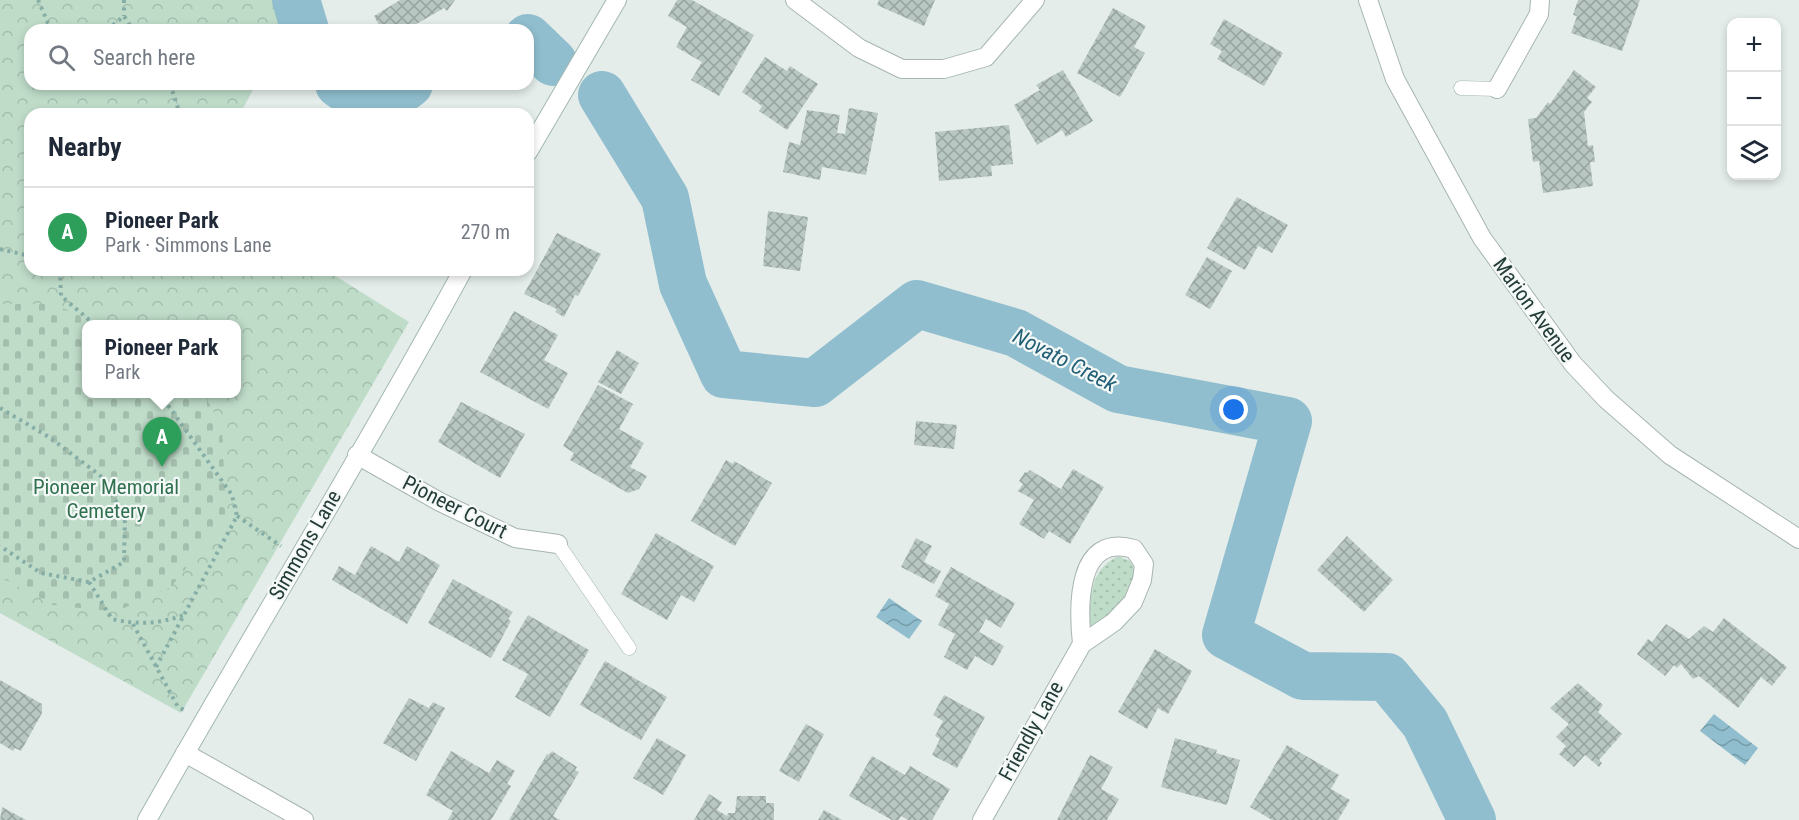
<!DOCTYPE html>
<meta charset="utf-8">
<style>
body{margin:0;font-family:"Roboto Condensed",sans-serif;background:#f2f2f3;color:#1f2937}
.controls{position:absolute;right:18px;top:18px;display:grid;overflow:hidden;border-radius:12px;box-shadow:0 3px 9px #0003}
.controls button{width:54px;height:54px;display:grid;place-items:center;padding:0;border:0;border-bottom:2px solid #e0e1e3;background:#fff;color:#1f2937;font:30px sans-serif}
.you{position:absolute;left:1234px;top:410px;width:21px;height:21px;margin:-15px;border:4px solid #fff;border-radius:50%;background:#1a73e8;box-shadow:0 0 0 9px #1a73e833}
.badge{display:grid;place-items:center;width:39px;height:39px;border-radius:50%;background:#ea580c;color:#fff;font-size:20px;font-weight:700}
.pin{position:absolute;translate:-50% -50px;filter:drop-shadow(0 2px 3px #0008)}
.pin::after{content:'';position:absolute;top:32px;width:21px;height:18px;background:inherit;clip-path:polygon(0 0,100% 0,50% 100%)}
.popup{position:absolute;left:82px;top:320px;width:159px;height:78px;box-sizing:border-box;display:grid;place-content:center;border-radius:12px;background:#fff;filter:drop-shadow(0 2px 4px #0005);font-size:20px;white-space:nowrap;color:#747a83}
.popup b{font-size:22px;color:#1f2937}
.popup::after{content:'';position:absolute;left:50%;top:100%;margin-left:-12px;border:12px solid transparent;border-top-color:#fff}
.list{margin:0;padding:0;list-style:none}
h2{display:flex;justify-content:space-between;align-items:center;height:78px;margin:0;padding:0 24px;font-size:26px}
h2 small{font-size:20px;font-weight:400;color:#747a83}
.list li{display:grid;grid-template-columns:39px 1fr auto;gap:18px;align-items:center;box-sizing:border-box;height:90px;padding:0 24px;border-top:2px solid #e0e1e3}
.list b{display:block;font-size:22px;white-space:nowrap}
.list p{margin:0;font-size:20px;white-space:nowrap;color:#747a83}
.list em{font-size:20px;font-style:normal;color:#747a83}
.icon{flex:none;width:33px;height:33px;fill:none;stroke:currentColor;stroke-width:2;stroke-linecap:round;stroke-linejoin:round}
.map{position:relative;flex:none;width:1799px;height:820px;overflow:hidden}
.search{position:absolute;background:#fff;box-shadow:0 3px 9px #0003;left:24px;top:24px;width:510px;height:66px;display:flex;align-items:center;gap:15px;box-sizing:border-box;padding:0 21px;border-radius:18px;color:#747a83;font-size:22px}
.panel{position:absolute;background:#fff;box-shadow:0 3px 9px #0003;left:24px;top:108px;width:510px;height:168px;border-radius:18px}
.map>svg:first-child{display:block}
</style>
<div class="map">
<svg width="1799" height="820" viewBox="0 0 1799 820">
<defs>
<pattern id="grass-dots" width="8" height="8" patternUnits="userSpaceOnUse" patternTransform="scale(1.5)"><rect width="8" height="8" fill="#bfdcc9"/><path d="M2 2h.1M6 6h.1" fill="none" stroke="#a4bead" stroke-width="1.8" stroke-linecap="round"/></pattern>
<pattern id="forest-crowns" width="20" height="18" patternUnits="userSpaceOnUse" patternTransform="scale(1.5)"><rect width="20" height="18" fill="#bfdcc9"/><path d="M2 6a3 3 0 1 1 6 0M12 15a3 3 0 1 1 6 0" fill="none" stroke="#a4bead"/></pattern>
<pattern id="cemetery-stones" width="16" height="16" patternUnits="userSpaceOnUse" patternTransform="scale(1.5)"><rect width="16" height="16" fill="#bfdcc9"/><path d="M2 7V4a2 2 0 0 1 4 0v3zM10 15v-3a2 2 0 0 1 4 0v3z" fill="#a4bead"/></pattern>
<pattern id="water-waves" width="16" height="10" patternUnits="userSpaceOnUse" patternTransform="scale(1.5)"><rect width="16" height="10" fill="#90bece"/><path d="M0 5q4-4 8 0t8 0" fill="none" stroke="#759ca8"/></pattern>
<pattern id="building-cross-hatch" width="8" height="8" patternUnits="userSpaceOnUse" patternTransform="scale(1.5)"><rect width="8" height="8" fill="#b9c7c3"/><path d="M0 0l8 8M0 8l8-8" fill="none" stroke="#96a39f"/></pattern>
</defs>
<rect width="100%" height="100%" fill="#e4edea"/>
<path fill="url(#grass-dots)" d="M1118,556l12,5 5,9 -1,17 -23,29 -22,11c2,-29 -1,-56 29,-71z"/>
<path fill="url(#forest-crowns)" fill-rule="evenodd" d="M0,0h303l-17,30h-256v54h226l-16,30h-210v156h296l83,52 -228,391 -181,-100zM87,324h150v70h-150z"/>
<polygon fill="url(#cemetery-stones)" points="0,304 49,304 112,324 87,324 87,394 204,394 222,428 226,518 171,587 115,612 53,605 0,577"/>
<g fill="url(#water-waves)">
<polygon points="889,598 922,621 909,639 876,617"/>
<polygon points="1714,714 1758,748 1745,765 1700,731"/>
</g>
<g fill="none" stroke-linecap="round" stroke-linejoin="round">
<g stroke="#90bece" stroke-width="48">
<polyline points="296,0 305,30"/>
<polyline points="528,38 553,62"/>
<polyline points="339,84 375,109 409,84"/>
<polyline points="602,95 665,198 683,284 724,374 815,383 917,304 1016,333 1118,389 1288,421 1226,635 1303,676 1387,677 1425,723 1472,820"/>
</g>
</g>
<g fill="url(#building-cross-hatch)">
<polygon points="400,0 455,0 447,11 444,8 406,30 382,30 374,16"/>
<polygon points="677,0 692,0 754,35 719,96 691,80 702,62 676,47 687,27 668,16"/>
<polygon points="879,0 935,0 924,26 877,5"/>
<polygon points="1578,0 1640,0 1622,51 1571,33 1577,16 1573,15"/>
<polygon points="1113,8 1146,26 1134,47 1145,53 1120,97 1077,73"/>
<polygon points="1224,19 1283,53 1264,86 1217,59 1222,51 1210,44"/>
<polygon points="765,57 787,71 790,66 818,84 787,130 759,111 762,106 742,92"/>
<polygon points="1063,70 1093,121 1066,137 1062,130 1037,145 1014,105 1040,90 1036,85"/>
<polygon points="1574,70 1596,87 1587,98 1592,102 1584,112 1588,146 1593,145 1595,162 1590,162 1593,186 1543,193 1539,161 1533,162 1528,119 1536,118 1548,102 1550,104"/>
<polygon points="849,108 878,113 866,175 822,167 820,180 783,172 789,142 800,145 807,110 840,115 837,133 845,134"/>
<polygon points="1009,125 1013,164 991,166 992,176 939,181 935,132"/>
<polygon points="1237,197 1288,225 1272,253 1258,246 1245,270 1207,248"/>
<polygon points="768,211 808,217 800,271 763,266"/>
<polygon points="557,233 601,254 578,296 575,295 564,317 555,312 557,309 524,294"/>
<polygon points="1207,257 1232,271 1210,309 1185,295"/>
<polygon points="514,311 558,335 544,360 568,373 548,409 480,372"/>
<polygon points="617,350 639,363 621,394 598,382"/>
<polygon points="598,385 633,404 619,429 644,443 630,467 647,476 639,489 628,493 570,460 574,453 563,446"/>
<polygon points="461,402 525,434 500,478 438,442"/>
<polygon points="916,421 957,425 954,449 914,445"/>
<polygon points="726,460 733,464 734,461 772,483 735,546 691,521"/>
<polygon points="1073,469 1104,487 1070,544 1049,531 1044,539 1019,524 1034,500 1018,491 1023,484 1019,481 1025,472 1027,473 1030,470 1061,489"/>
<polygon points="656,533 714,566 694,602 681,595 667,620 621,594"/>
<polygon points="1347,536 1393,580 1364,612 1317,570"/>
<polygon points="916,538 932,546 924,562 941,571 934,584 901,567"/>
<polygon points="371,546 399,562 407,546 440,565 407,624 332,580 339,566 355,575"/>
<polygon points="951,567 1015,603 1001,628 986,619 979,632 1004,646 993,666 975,656 967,670 944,657 955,634 938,625 949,604 935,596"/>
<polygon points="453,579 513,612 508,619 511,621 491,658 428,623"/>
<polygon points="528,615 589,650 550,717 515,697 528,674 502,660"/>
<polygon points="1724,618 1787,667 1772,686 1761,677 1738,708 1699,676 1693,679 1681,664 1677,668 1674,665 1665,676 1637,654 1648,639 1652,642 1666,624 1689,639 1704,626 1713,632"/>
<polygon points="1155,649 1192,671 1168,714 1158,708 1147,729 1118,712"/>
<polygon points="605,661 667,697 641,740 580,705"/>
<polygon points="0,680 42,704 42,713 21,751 15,748 13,751 0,743"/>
<polygon points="1578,683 1603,705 1598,712 1622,734 1599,760 1602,763 1599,767 1585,755 1574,767 1559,754 1566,746 1556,737 1569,724 1550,708"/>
<polygon points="944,695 985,717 957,768 932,755 940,739 935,736 943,721 933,715"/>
<polygon points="409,698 429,708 433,702 445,708 416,761 383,743"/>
<polygon points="806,724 824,734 799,782 779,771"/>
<polygon points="657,738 686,755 663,795 633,778"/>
<polygon points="1175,738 1217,750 1216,753 1240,760 1227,805 1161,787"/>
<polygon points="1287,745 1339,775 1331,789 1350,800 1338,820 1272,820 1250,807"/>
<polygon points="451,751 489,773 497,760 515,771 507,784 511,786 491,820 448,820 453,811 426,795"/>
<polygon points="552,751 577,767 575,770 579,772 553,816 560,820 509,820 547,754 549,755"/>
<polygon points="1090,755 1113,767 1101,789 1119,799 1107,820 1057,820"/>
<polygon points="872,756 905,775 910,766 950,789 932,820 908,820 901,816 899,820 892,820 849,796"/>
<polygon points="709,794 722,802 717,810 727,816 728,813 735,813 737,796 766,796 766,803 774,803 774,820 694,820"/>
<polygon points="2,807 26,820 0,820"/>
<polygon points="824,810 842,820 818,820"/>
</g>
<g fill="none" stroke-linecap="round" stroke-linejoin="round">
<g stroke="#a7b5b1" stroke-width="15">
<g id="lane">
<polyline points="1461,88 1497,89"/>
<polyline points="558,544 629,648"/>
</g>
</g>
<g stroke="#a7b5b1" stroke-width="20">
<g id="street">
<polyline points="795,0 859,48 902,69 944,69 986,57 1035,0"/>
<polyline points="1368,0 1395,79 1482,238 1573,364 1606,399 1670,455 1799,539"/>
<polyline points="1497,89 1539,14 1540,0"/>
<polyline points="357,455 440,502 515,538 558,544"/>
<polyline points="185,753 304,820"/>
<path d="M982,820l100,-176 32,-22 19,-20 9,-22 2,-16 -10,-15c-58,-17 -56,58 -52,95"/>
</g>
</g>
<g stroke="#a3b8b2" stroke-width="20">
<g id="secondary">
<polyline points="528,152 617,0"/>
<path d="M147,820c104,-184 215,-364 316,-550"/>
</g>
</g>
<g stroke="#87aea6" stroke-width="4" stroke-dasharray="3 4.5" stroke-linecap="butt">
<polyline points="38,0 48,23 60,30"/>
<polyline points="124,0 124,16"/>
<polyline points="107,30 124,16 133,30"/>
<polyline points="170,84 180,114"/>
<polyline points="0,249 30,256"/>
<polyline points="60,270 61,296 94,324"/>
<polyline points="0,408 49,437 102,477 125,517 124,562 89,582 41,573 0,546"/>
<polyline points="237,516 281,546"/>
<path d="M89,582l23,37c25,6 47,5 72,-4"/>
<polyline points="133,624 178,707 184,710"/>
<polyline points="156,667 237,516 232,495 160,394"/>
</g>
<use href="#lane" stroke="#fff" stroke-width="14"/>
<use href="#street" stroke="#fff" stroke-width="18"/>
<use href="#secondary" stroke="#fff" stroke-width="18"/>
</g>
<g text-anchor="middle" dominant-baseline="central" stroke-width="4.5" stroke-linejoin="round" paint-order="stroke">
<g font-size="21" fill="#253d39" stroke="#f4f9f7">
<text transform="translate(1534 310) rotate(54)">Marion Avenue</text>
<text transform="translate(455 507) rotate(27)">Pioneer Court</text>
<text transform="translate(305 545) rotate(-60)">Simmons Lane</text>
<text transform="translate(1031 731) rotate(-61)">Friendly Lane</text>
</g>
<g font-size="21" fill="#317150" stroke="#f4f9f7">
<text x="106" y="487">Pioneer Memorial<tspan x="106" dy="24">Cemetery</tspan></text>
</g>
<g font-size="22" font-style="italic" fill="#225f76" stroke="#f4f9f7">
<text transform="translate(1065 360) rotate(27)">Novato Creek</text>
</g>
</g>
</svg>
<div class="controls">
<button>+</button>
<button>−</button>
<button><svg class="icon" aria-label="layers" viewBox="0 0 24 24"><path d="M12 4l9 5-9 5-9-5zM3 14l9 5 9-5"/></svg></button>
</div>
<div class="you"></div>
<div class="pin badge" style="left:162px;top:467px;background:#2e9e5b">A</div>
<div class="popup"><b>Pioneer Park</b>Park</div>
<div class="search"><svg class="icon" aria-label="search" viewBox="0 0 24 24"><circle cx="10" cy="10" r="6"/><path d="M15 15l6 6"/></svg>Search here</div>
<section class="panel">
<h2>Nearby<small></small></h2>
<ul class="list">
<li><span class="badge" style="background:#2e9e5b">A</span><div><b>Pioneer Park</b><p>Park · Simmons Lane</p></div><em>270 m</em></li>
</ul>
</section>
</div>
